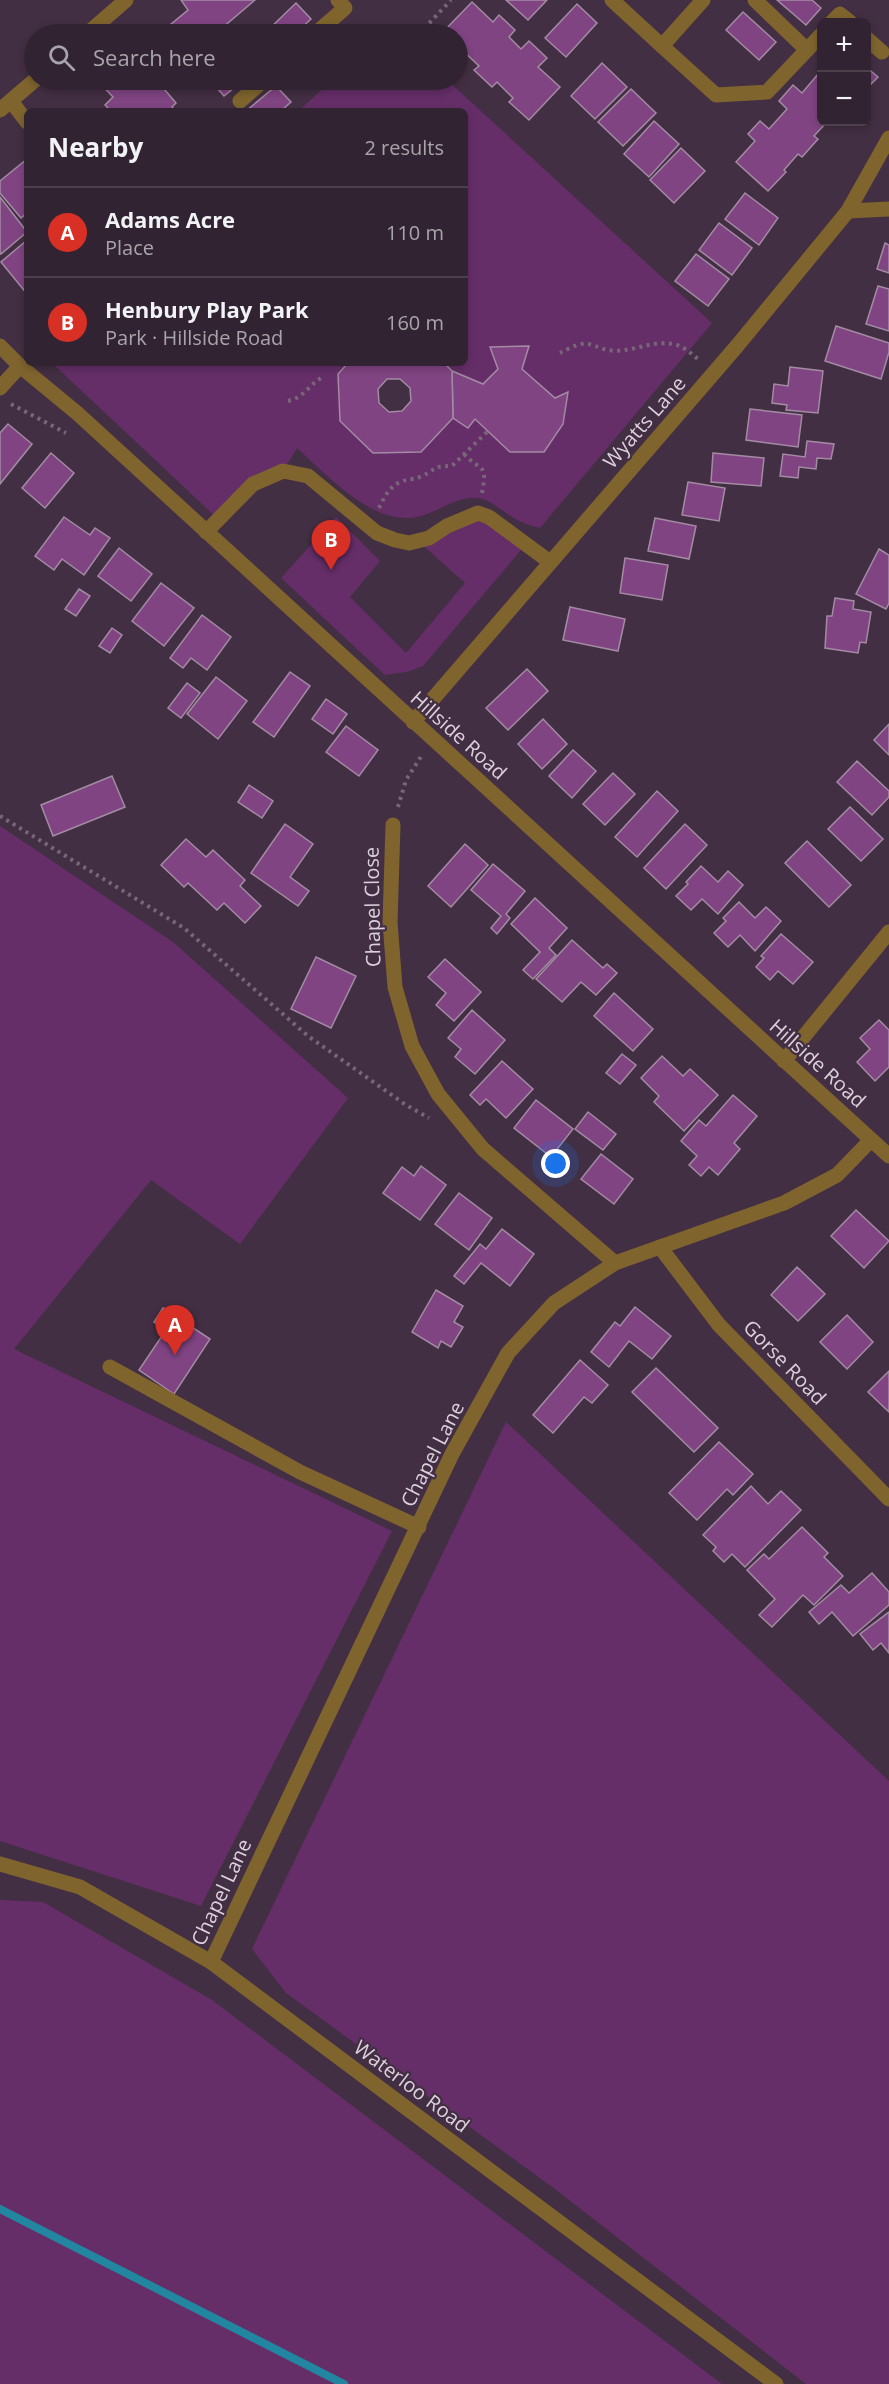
<!DOCTYPE html>
<meta charset="utf-8">
<style>
body{margin:0;font-family:"Open Sans",sans-serif;background:#3a2b3a;color:#f1f3f6}
.controls{position:absolute;right:18px;top:18px;display:grid;overflow:hidden;border-radius:9px;box-shadow:0 3px 9px #0003}
.controls button{width:54px;height:54px;display:grid;place-items:center;padding:0;border:0;border-bottom:2px solid #4d404d;background:#322332;color:#f1f3f6;font:30px sans-serif}
.you{position:absolute;left:556px;top:1164px;width:21px;height:21px;margin:-15px;border:4px solid #fff;border-radius:50%;background:#1a73e8;box-shadow:0 0 0 9px #1a73e833}
.badge{display:grid;place-items:center;width:39px;height:39px;border-radius:50%;background:#d93025;color:#fff;font-size:20px;font-weight:700}
.pin{position:absolute;translate:-50% -50px;filter:drop-shadow(0 2px 3px #0008)}
.pin::after{content:'';position:absolute;top:32px;width:21px;height:18px;background:inherit;clip-path:polygon(0 0,100% 0,50% 100%)}
.list{margin:0;padding:0;list-style:none}
h2{display:flex;justify-content:space-between;align-items:center;height:78px;margin:0;padding:0 24px;font-size:26px}
h2 small{font-size:20px;font-weight:400;color:#a8a4ac}
.list li{display:grid;grid-template-columns:39px 1fr auto;gap:18px;align-items:center;box-sizing:border-box;height:90px;padding:0 24px;border-top:2px solid #4d404d}
.list b{display:block;font-size:22px;white-space:nowrap}
.list p{margin:0;font-size:20px;white-space:nowrap;color:#a8a4ac}
.list em{font-size:20px;font-style:normal;color:#a8a4ac}
.icon{flex:none;width:33px;height:33px;fill:none;stroke:currentColor;stroke-width:2;stroke-linecap:round;stroke-linejoin:round}
.map{position:relative;flex:none;width:889px;height:2384px;overflow:hidden}
.search{position:absolute;background:#322332;box-shadow:0 3px 9px #0003;left:24px;top:24px;width:444px;height:66px;display:flex;align-items:center;gap:15px;box-sizing:border-box;padding:0 21px;border-radius:33px;color:#a8a4ac;font-size:22px}
.panel{position:absolute;background:#322332;box-shadow:0 3px 9px #0003;left:24px;top:108px;width:444px;height:258px;border-radius:9px}
.map>svg:first-child{display:block}
</style>
<div class="map">
<svg width="889" height="2384" viewBox="0 0 889 2384">
<rect width="100%" height="100%" fill="#432f43"/>
<g fill="#652e68">
<path d="M333,80h114l265,243 -172,205c-9,-2 -18,-5 -26,-10 -11,-6 -24,-19 -36,-20 -22,-2 -41,15 -61,19 -44,9 -90,-42 -120,-69l-14,23 -65,48 -166,-156h296l-10,11 2,47 33,32 48,-1 32,-34 15,10 7,-9 35,33 34,-1 19,-27 5,-31 -13,5 -33,-29 6,-23 -37,1 7,22 -15,15 -31,-13 -8,-8h21v-252h-167z"/>
<polygon points="478,513 526,544 423,666 407,672 385,675 281,578 336,517 380,561 350,597 406,653 465,583 417,540"/>
<polygon points="0,826 173,942 348,1098 240,1244 151,1180 14,1349 392,1531 201,1906 0,1841"/>
<polygon points="506,1422 889,1781 889,2384 806,2384 555,2189 286,1993 252,1949"/>
<polygon points="0,1900 43,1902 212,2000 722,2384 0,2384"/>
</g>
<g fill="none" stroke-linecap="round" stroke-linejoin="round">
<polyline stroke="#2386a1" stroke-width="8" points="0,2209 344,2384"/>
</g>
<g fill="#804483" stroke="#a38ba3" stroke-width="1.5" fill-rule="evenodd">
<polygon points="255,0 215,34 170,34 165,29 188,10 181,0"/>
<polygon points="506,0 547,0 528,20"/>
<polygon points="777,0 812,0 821,8 806,25"/>
<polygon points="472,2 493,22 499,15 515,30 509,37 521,49 529,41 547,58 538,67 560,87 529,120 509,102 513,98 497,82 492,87 474,70 479,66 461,49 458,51 458,34 441,34"/>
<polygon points="296,3 311,19 295,34 264,34"/>
<polygon points="577,4 597,23 566,57 545,38"/>
<polygon points="743,12 776,42 759,60 726,30"/>
<polygon points="602,63 627,87 595,119 571,96"/>
<polygon points="866,67 878,77 866,89"/>
<polygon points="819,73 822,75 822,122 827,122 814,136 818,139 802,157 798,154 784,170 786,172 768,191 736,162 755,141 748,134 760,121 769,129 787,109 779,101 793,85 802,93"/>
<polygon points="97,80 147,80 154,87 159,83 176,103 172,107 176,111 111,111 105,105 113,97"/>
<polygon points="210,80 244,80 224,96"/>
<polygon points="276,86 291,102 281,111 246,111"/>
<polygon points="631,89 656,113 623,146 598,122"/>
<polygon points="654,121 679,144 649,177 624,154"/>
<polygon points="681,148 705,171 674,203 650,180"/>
<polygon points="27,159 27,213 21,218 0,193 0,181"/>
<polygon points="745,193 778,218 759,245 725,219"/>
<polygon points="0,197 27,232 1,254 0,252"/>
<polygon points="719,223 752,248 732,275 699,250"/>
<polygon points="27,240 27,294 1,262"/>
<polygon points="885,243 889,245 889,273 877,269"/>
<polygon points="696,254 729,279 708,306 675,281"/>
<polygon points="878,286 889,289 889,331 866,324"/>
<polygon points="836,326 889,343 889,352 881,379 825,361"/>
<polygon points="529,346 522,369 555,398 568,392 563,424 544,452 510,452 475,419 468,428 453,418 452,371 483,384 498,369 490,347"/>
<path d="M348,363h96l8,8 1,47 -32,34 -48,1 -33,-32 -2,-47zM387,379h13l10,9 1,13 -9,10 -13,1 -10,-9 -1,-14z"/>
<polygon points="790,367 823,371 818,413 786,410 787,405 772,403 774,384 788,386"/>
<polygon points="750,409 802,415 798,447 746,440"/>
<polygon points="8,424 32,444 0,484 0,433"/>
<polygon points="807,441 834,444 831,459 817,458 816,469 799,467 798,478 780,476 783,454 805,457"/>
<polygon points="51,453 74,473 45,508 22,488"/>
<polygon points="713,453 764,458 761,486 711,482"/>
<polygon points="688,482 725,488 719,521 682,515"/>
<polygon points="64,517 90,535 95,528 110,538 84,575 62,559 54,570 35,556"/>
<polygon points="655,518 696,526 689,559 648,551"/>
<polygon points="119,548 152,574 131,601 98,576"/>
<polygon points="879,549 889,555 889,603 886,609 856,594"/>
<polygon points="625,558 668,565 662,600 620,593"/>
<polygon points="161,583 194,608 164,646 132,621"/>
<polygon points="79,589 90,596 76,616 65,609"/>
<polygon points="835,598 854,601 853,609 871,612 866,643 860,642 858,653 825,648 827,616 832,616"/>
<polygon points="570,607 625,619 618,651 563,640"/>
<polygon points="202,615 231,637 207,670 191,658 183,668 170,658"/>
<polygon points="112,628 122,635 110,653 99,646"/>
<polygon points="527,669 548,691 508,730 486,708"/>
<polygon points="290,672 310,686 274,737 253,722"/>
<polygon points="216,677 247,701 218,739 187,714"/>
<polygon points="187,683 200,693 181,718 168,708"/>
<polygon points="326,699 347,714 333,734 312,719"/>
<polygon points="543,719 567,744 542,769 518,744"/>
<polygon points="889,724 889,755 874,740"/>
<polygon points="346,726 378,750 359,776 326,752"/>
<polygon points="573,750 596,771 572,798 549,776"/>
<polygon points="857,761 889,791 889,797 872,815 837,782"/>
<polygon points="613,773 635,794 605,825 583,804"/>
<polygon points="112,776 125,807 53,836 41,805"/>
<polygon points="249,785 273,801 262,818 238,802"/>
<polygon points="657,791 678,811 637,857 615,837"/>
<polygon points="850,807 883,839 861,861 828,829"/>
<polygon points="285,824 313,844 290,877 309,891 298,906 251,873"/>
<polygon points="685,824 707,845 666,889 644,868"/>
<polygon points="186,839 206,857 213,850 245,880 240,886 261,906 245,923 224,903 217,910 188,883 184,887 161,865"/>
<polygon points="807,841 851,885 829,907 785,863"/>
<polygon points="465,844 488,865 451,907 428,886"/>
<polygon points="493,864 525,891 506,914 510,918 497,934 491,928 501,916 471,890"/>
<polygon points="701,866 718,882 728,871 743,885 718,914 702,899 691,910 676,896 688,884 686,882"/>
<polygon points="535,898 567,928 549,948 556,955 533,979 523,970 540,952 511,924"/>
<polygon points="739,902 755,918 766,907 781,921 755,951 740,935 728,947 714,933 726,921 723,918"/>
<polygon points="781,934 813,962 793,984 778,971 770,980 756,967 764,958 761,956"/>
<polygon points="572,940 603,968 607,964 617,973 596,995 581,982 562,1002 536,979"/>
<polygon points="316,957 356,976 331,1028 291,1009"/>
<polygon points="445,959 481,992 454,1021 436,1005 446,993 428,977"/>
<polygon points="614,993 653,1029 633,1051 594,1016"/>
<polygon points="472,1010 505,1040 475,1074 455,1057 461,1049 448,1038"/>
<polygon points="879,1020 889,1030 889,1067 875,1081 857,1062 870,1049 860,1038"/>
<polygon points="622,1054 636,1065 620,1084 606,1073"/>
<polygon points="662,1056 683,1076 690,1069 718,1095 684,1131 654,1102 659,1096 641,1078"/>
<polygon points="502,1061 533,1089 506,1118 486,1099 480,1105 470,1095"/>
<polygon points="733,1095 757,1116 734,1143 740,1149 718,1175 709,1167 701,1176 689,1165 697,1156 681,1141 699,1120 706,1126"/>
<polygon points="536,1100 573,1129 551,1157 514,1128"/>
<polygon points="588,1112 616,1134 603,1150 575,1129"/>
<polygon points="601,1154 633,1179 614,1204 581,1179"/>
<polygon points="421,1166 446,1185 420,1220 383,1193 402,1167 414,1176"/>
<polygon points="459,1193 492,1218 469,1250 435,1224"/>
<polygon points="856,1210 889,1241 864,1268 831,1236"/>
<polygon points="502,1229 534,1254 510,1286 481,1263 464,1284 454,1276 480,1244 486,1249"/>
<polygon points="797,1267 825,1294 798,1321 771,1295"/>
<polygon points="436,1290 463,1306 454,1322 463,1327 451,1347 441,1341 438,1348 412,1332"/>
<polygon points="635,1307 671,1336 652,1359 629,1341 609,1367 591,1352 615,1322 620,1326"/>
<polygon points="163,1308 210,1339 174,1394 139,1370 166,1330 154,1322"/>
<polygon points="847,1315 873,1342 847,1369 820,1342"/>
<polygon points="580,1360 608,1385 592,1403 584,1397 553,1433 533,1415"/>
<polygon points="656,1368 718,1428 694,1452 632,1392"/>
<polygon points="889,1371 889,1412 868,1392"/>
<polygon points="719,1442 753,1474 733,1495 727,1489 697,1520 669,1493"/>
<polygon points="751,1486 768,1504 781,1491 801,1510 745,1567 732,1554 724,1562 713,1551 716,1547 703,1535"/>
<polygon points="802,1527 828,1553 824,1557 843,1576 814,1605 803,1595 772,1627 759,1615 775,1599 747,1570 764,1554 769,1559"/>
<polygon points="872,1573 889,1592 889,1605 853,1636 832,1612 819,1624 809,1612 841,1585 849,1593"/>
<polygon points="889,1612 889,1653 881,1643 873,1650 860,1634"/>
</g>
<g fill="none" stroke-linecap="round" stroke-linejoin="round">
<g stroke="#786778" stroke-width="4" stroke-dasharray="3 4.5" stroke-linecap="butt">
<polyline points="419,34 451,0"/>
<path d="M560,353c6,-3 15,-8 21,-9 10,-2 18,5 27,6 24,4 45,-12 69,-5 9,3 16,10 23,16"/>
<path d="M288,401c16,-3 21,-17 35,-24"/>
<polyline points="11,404 66,433"/>
<path d="M464,454c17,19 24,7 18,39"/>
<path d="M379,508c6,-12 11,-23 24,-27 6,-2 13,-2 19,-5 15,-7 10,-10 30,-10l36,-35"/>
<polyline points="398,807 406,780 422,755"/>
<polyline points="0,816 184,928 308,1036 406,1105 429,1118"/>
</g>
<g stroke="#7f642d" stroke-width="15">
<polyline points="612,0 662,46 703,0"/>
<polyline points="755,0 807,50"/>
<polyline points="832,22 840,14 850,22"/>
<polyline points="87,34 126,0"/>
<polyline points="315,34 345,8 338,0"/>
<polyline points="866,38 882,52"/>
<polyline points="662,46 716,95 767,92 822,34"/>
<polyline points="11,101 27,122"/>
<polyline points="240,101 264,80"/>
<polyline points="0,110 35,80"/>
<polyline points="848,211 889,209"/>
<polyline points="0,346 20,366 77,413 889,1156"/>
<polyline points="0,388 20,366"/>
<polyline points="206,532 253,484 283,471 308,476 377,533 395,540 409,543 429,538 447,526 478,513 489,517 550,562"/>
<polyline points="413,722 737,346 848,211 889,138"/>
<polyline points="393,825 390,922 395,987 412,1046 438,1094 483,1149 615,1263"/>
<polyline points="784,1061 889,932"/>
<polyline points="660,1247 719,1325 889,1499"/>
<polyline points="110,1367 300,1472 419,1527"/>
<polyline points="0,1864 80,1887 211,1962 776,2384"/>
<polyline points="211,1962 452,1454 508,1353 554,1303 615,1263 784,1203 837,1175 871,1140"/>
</g>
</g>
<g text-anchor="middle" dominant-baseline="central" stroke-width="4.5" stroke-linejoin="round" paint-order="stroke">
<g font-size="20" fill="#ddd0dd" stroke="#432f43">
<text transform="translate(644 422) rotate(-49)">Wyatts Lane</text>
<text transform="translate(459 735) rotate(42)">Hillside Road</text>
<text transform="translate(372 907) rotate(-91)">Chapel Close</text>
<text transform="translate(818 1063) rotate(42)">Hillside Road</text>
<text transform="translate(785 1362) rotate(46)">Gorse Road</text>
<text transform="translate(432 1454) rotate(-63)">Chapel Lane</text>
<text transform="translate(221 1892) rotate(-65)">Chapel Lane</text>
<text transform="translate(412 2086) rotate(37)">Waterloo Road</text>
</g>
</g>
</svg>
<div class="controls">
<button>+</button>
<button>−</button>
</div>
<div class="you"></div>
<div class="pin badge" style="left:175px;top:1355px">A</div>
<div class="pin badge" style="left:331px;top:570px">B</div>
<div class="search"><svg class="icon" aria-label="search" viewBox="0 0 24 24"><circle cx="10" cy="10" r="6"/><path d="M15 15l6 6"/></svg>Search here</div>
<section class="panel">
<h2>Nearby<small>2 results</small></h2>
<ul class="list">
<li><span class="badge">A</span><div><b>Adams Acre</b><p>Place</p></div><em>110 m</em></li>
<li><span class="badge">B</span><div><b>Henbury Play Park</b><p>Park · Hillside Road</p></div><em>160 m</em></li>
</ul>
</section>
</div>
